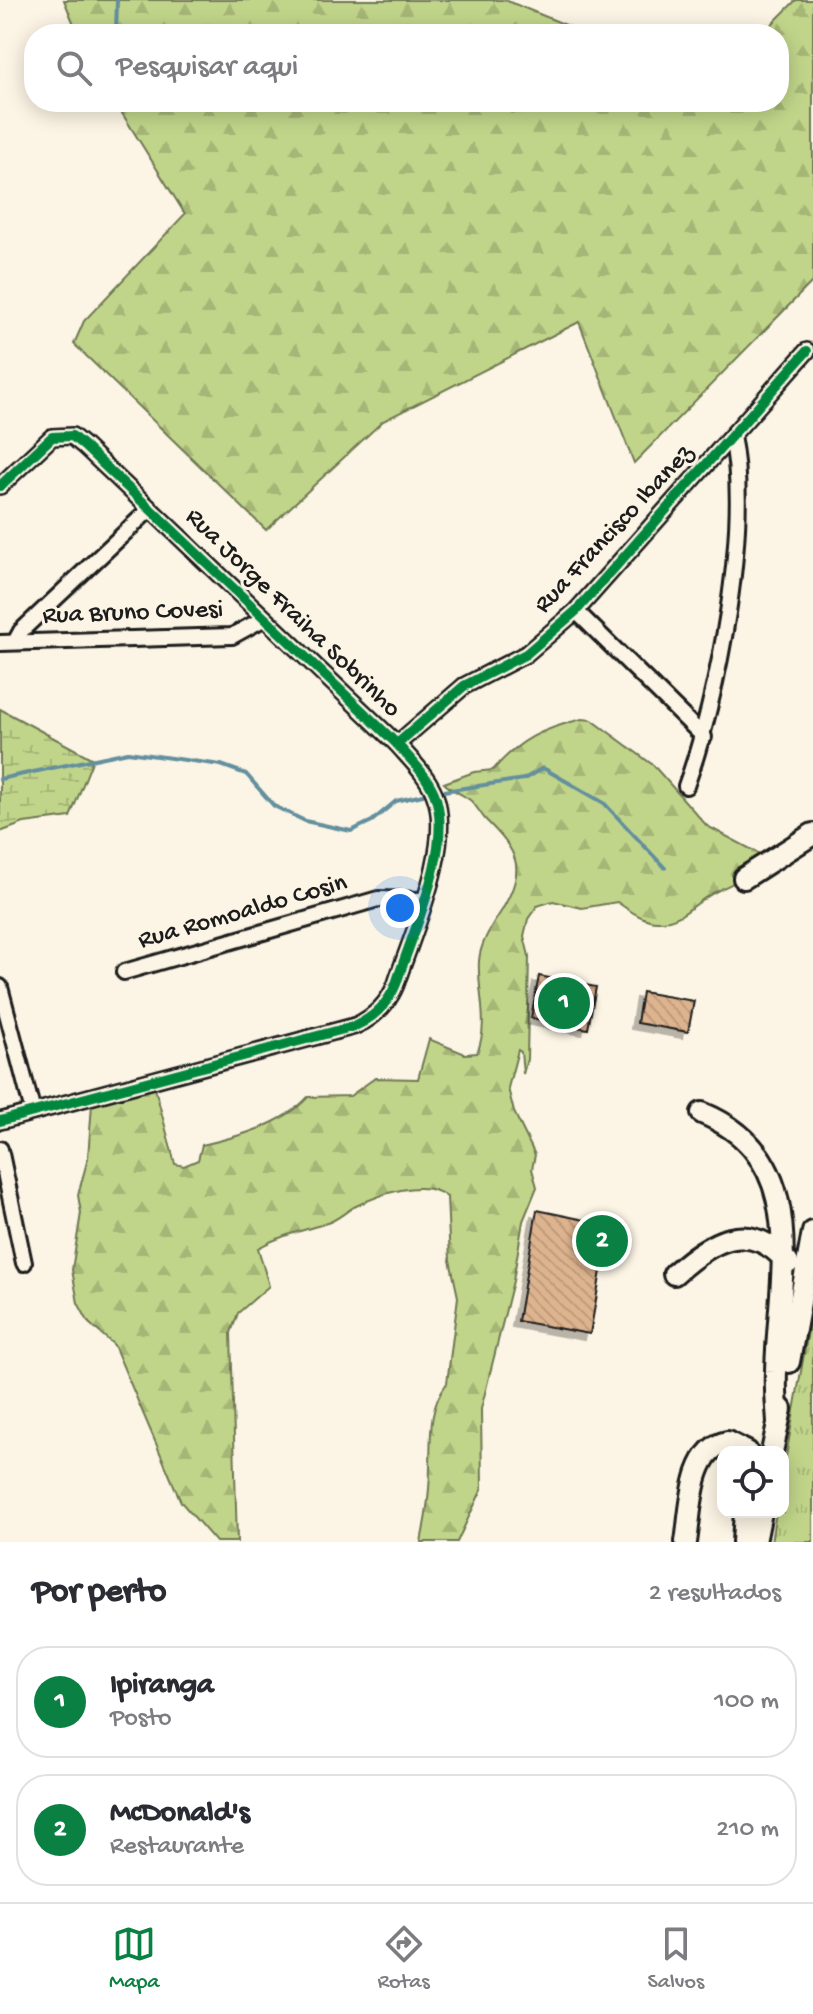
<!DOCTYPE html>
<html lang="pt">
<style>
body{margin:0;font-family:"Gochi Hand",sans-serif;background:#f2f2f3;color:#2b2b33}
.controls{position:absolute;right:24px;bottom:24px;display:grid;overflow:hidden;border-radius:16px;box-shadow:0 4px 20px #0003}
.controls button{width:72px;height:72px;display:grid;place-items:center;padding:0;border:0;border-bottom:2px solid #e1e1e2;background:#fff;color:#2b2b33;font:40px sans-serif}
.you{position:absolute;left:400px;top:908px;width:28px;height:28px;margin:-20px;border:6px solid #fff;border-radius:50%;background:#1a73e8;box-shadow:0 0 0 12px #1a73e833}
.badge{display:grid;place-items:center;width:52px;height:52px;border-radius:50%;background:#0b8043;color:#fff;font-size:26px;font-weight:700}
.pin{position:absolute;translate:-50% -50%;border:4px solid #fff;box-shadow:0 2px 8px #0006}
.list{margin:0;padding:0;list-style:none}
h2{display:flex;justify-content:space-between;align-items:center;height:104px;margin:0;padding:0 32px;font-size:34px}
h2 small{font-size:26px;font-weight:400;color:#7c7c81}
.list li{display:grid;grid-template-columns:52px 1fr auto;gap:24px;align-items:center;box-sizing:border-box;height:112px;margin:0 16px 16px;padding:0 16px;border:2px solid #e1e1e2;border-radius:32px}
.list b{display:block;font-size:30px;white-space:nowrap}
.list p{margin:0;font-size:26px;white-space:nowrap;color:#7c7c81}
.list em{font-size:26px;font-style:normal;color:#7c7c81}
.icon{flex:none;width:44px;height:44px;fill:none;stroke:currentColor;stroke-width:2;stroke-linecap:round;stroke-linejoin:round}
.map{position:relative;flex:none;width:813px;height:1542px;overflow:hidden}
.search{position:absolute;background:#fff;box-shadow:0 4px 20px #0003;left:24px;right:24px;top:24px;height:88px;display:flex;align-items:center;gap:20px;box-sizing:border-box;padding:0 28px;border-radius:32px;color:#7c7c81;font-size:30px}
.sheet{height:360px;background:#fff}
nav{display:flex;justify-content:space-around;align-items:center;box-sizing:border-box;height:112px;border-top:2px solid #e1e1e2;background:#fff;font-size:22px;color:#7c7c81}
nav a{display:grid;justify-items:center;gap:4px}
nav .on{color:#0b8043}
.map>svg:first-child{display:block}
</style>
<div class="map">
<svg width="813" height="1542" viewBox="0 0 813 1542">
<defs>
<pattern id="grass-tufts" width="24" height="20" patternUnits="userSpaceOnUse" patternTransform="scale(2)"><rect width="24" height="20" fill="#c1d58a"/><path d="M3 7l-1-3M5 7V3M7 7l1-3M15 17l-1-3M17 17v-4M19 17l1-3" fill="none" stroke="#a5b676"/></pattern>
<pattern id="forest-firs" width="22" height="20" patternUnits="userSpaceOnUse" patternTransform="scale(2)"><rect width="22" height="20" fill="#c1d58a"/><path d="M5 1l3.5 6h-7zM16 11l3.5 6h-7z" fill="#a5b676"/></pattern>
<pattern id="wetland-marsh" width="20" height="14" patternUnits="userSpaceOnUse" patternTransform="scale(2)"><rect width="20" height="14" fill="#c1d58a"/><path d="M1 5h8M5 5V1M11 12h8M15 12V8" fill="none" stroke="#a5b676"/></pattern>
<pattern id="building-back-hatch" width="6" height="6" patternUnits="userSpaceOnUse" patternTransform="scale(2)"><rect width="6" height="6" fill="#deb48f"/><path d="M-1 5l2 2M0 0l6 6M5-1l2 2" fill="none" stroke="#be9a7b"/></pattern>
<filter id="shadow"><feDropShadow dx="-6" dy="6" stdDeviation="0" flood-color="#0004"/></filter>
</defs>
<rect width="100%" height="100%" fill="#fcf5e5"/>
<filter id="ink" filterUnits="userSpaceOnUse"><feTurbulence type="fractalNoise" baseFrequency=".0125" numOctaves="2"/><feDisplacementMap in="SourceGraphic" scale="16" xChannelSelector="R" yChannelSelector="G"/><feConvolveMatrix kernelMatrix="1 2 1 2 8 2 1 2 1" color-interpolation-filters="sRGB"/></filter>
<g filter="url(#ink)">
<polygon fill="url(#grass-tufts)" stroke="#6e7853" stroke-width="2" points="813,1303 813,1542 771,1542 776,1512 783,1512 783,1473"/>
<g fill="url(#forest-firs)" stroke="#6e7853" stroke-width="2">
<polygon points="64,0 505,0 588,34 78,34"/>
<polygon points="796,0 813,0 813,281 634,463 579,322 383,421 266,530 74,344 84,321 185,214 115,102 779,102 779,34 762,34"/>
<path d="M582,719l10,1 61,45 54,61 53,28c-9,25 -27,28 -47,39 -19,10 -31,29 -56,28 -14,0 -28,-11 -40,-19l-35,6 -29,-7 -16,5 -9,13 -4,17 5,20 -2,103 -4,15 -2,-22 -3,-2 -10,38 6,24 21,43 -3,14 5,18 -14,34 -10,60 -32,128 1,80 -25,53h-36c5,-24 9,-51 9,-75 1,-30 -2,-59 17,-84l11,-86 -8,-37 -3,-63c-23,-20 -69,-2 -93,10 -9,5 -17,13 -27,16 -25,8 -46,12 -69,25l11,38 -31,27 -7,20 6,209h-21l-35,-40 -67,-157 -25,-22 -11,-20 -6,-33 9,-57 -3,-18 10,-37 4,-54 63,-16 20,76 9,2 14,-6 4,-15c35,-8 81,-20 106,-48l42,-1 25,-18 43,1 11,-40 36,15 12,-1c13,-31 0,-61 2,-92 1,-18 14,-37 23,-51 25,-43 16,-58 -17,-91 -5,-6 -9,-14 -15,-19 -9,-7 -18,-9 -26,-17l30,-11 19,-2c27,-31 49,-41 89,-51z"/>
</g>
<polygon fill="url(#wetland-marsh)" stroke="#6e7853" stroke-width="2" points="0,709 93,759 70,817 24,823 0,832"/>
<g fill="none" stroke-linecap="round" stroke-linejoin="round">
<g stroke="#638f9e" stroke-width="4">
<polyline points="116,34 117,0"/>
<polyline points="0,779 128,752 221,765 246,774 274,806 305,821 351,831 372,821 396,801 423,795"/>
<polyline points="444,791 524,779 543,768 604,803 665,868"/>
</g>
</g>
<g fill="url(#building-back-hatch)" stroke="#1c1c1c" stroke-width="2" filter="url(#shadow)">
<polygon points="539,976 596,987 588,1029 531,1018"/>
<polygon points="642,992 694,1001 688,1032 637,1023"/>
<polygon points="537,1210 609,1225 590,1334 518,1321"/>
</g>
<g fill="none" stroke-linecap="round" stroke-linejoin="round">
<g stroke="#1c1c1c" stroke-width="20">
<g id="minor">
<path d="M0,486l52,-49 20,-1 12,10 313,298c13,15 29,30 37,49 21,49 -22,141 -38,191 -8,20 -21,33 -41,42l-355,95"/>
<polyline points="576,611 704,737"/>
<polyline points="15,642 21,631 150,509"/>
<polyline points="0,643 232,636 263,619"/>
<polyline points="397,744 464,686 526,654 576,611 807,351"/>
<path d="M686,786c32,-88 65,-260 46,-350"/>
<polyline points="124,972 378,899 423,900"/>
<polyline points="0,987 33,1112"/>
<polyline points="0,1149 24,1263"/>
</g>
</g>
<g stroke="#1c1c1c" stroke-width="26">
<g id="highway">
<polyline points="744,878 813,834"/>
<path d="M702,1113c111,45 76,163 74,259 -1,17 1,34 2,50"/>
<path d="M674,1274c37,-33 75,-57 114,-11"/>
<polyline points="789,1362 813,1232"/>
<polyline points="772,1452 781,1409"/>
<path d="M686,1542c5,-30 4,-93 41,-100l20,10"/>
<polyline points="743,1542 745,1512"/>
<polyline points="755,1542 761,1512"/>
</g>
</g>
<use href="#minor" stroke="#fcf5e5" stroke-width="14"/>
<use href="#highway" stroke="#fcf5e5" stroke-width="20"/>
<g stroke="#fcf5e5" stroke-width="15">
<g id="cycleway">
<path d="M0,486l52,-49 20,-1 12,10 313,298c13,15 29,30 37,49 21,49 -22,141 -38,191 -8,20 -21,33 -41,42l-355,95"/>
<polyline points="397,744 464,686 526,654 576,611 807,351"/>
</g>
</g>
<use href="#cycleway" stroke="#00873e" stroke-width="10"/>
</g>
</g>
<g text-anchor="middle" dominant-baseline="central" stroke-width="6" stroke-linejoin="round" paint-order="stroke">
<g font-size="26" fill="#1c1c1c" stroke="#fcf5e5">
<text transform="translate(615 530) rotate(-47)">Rua Francisco Ibanez</text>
<text transform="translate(133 614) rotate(-2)">Rua Bruno Covesi</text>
<text transform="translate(292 614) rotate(44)">Rua Jorge Fraiha Sobrinho</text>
<text transform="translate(243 913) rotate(-16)">Rua Romoaldo Cosin</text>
</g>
</g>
</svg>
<div class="controls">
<button><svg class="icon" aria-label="locate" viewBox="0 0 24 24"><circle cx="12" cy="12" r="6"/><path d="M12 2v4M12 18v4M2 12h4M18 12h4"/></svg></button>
</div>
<div class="you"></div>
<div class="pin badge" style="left:564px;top:1003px">1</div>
<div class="pin badge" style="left:602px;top:1241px">2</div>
<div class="search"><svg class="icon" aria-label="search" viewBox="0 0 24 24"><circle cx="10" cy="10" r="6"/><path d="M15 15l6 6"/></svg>Pesquisar aqui</div>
</div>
<section class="sheet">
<h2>Por perto<small>2 resultados</small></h2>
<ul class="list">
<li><span class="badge">1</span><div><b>Ipiranga</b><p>Posto</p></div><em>100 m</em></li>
<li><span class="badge">2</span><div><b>McDonald's</b><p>Restaurante</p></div><em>210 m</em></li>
</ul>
</section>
<nav>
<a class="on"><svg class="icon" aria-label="map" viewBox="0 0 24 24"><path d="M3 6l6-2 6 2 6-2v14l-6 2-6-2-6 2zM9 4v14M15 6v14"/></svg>Mapa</a>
<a><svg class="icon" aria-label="directions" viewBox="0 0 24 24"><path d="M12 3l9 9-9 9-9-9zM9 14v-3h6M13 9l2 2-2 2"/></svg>Rotas</a>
<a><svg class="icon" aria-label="saved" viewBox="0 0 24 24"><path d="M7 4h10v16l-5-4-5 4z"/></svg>Salvos</a>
</nav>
